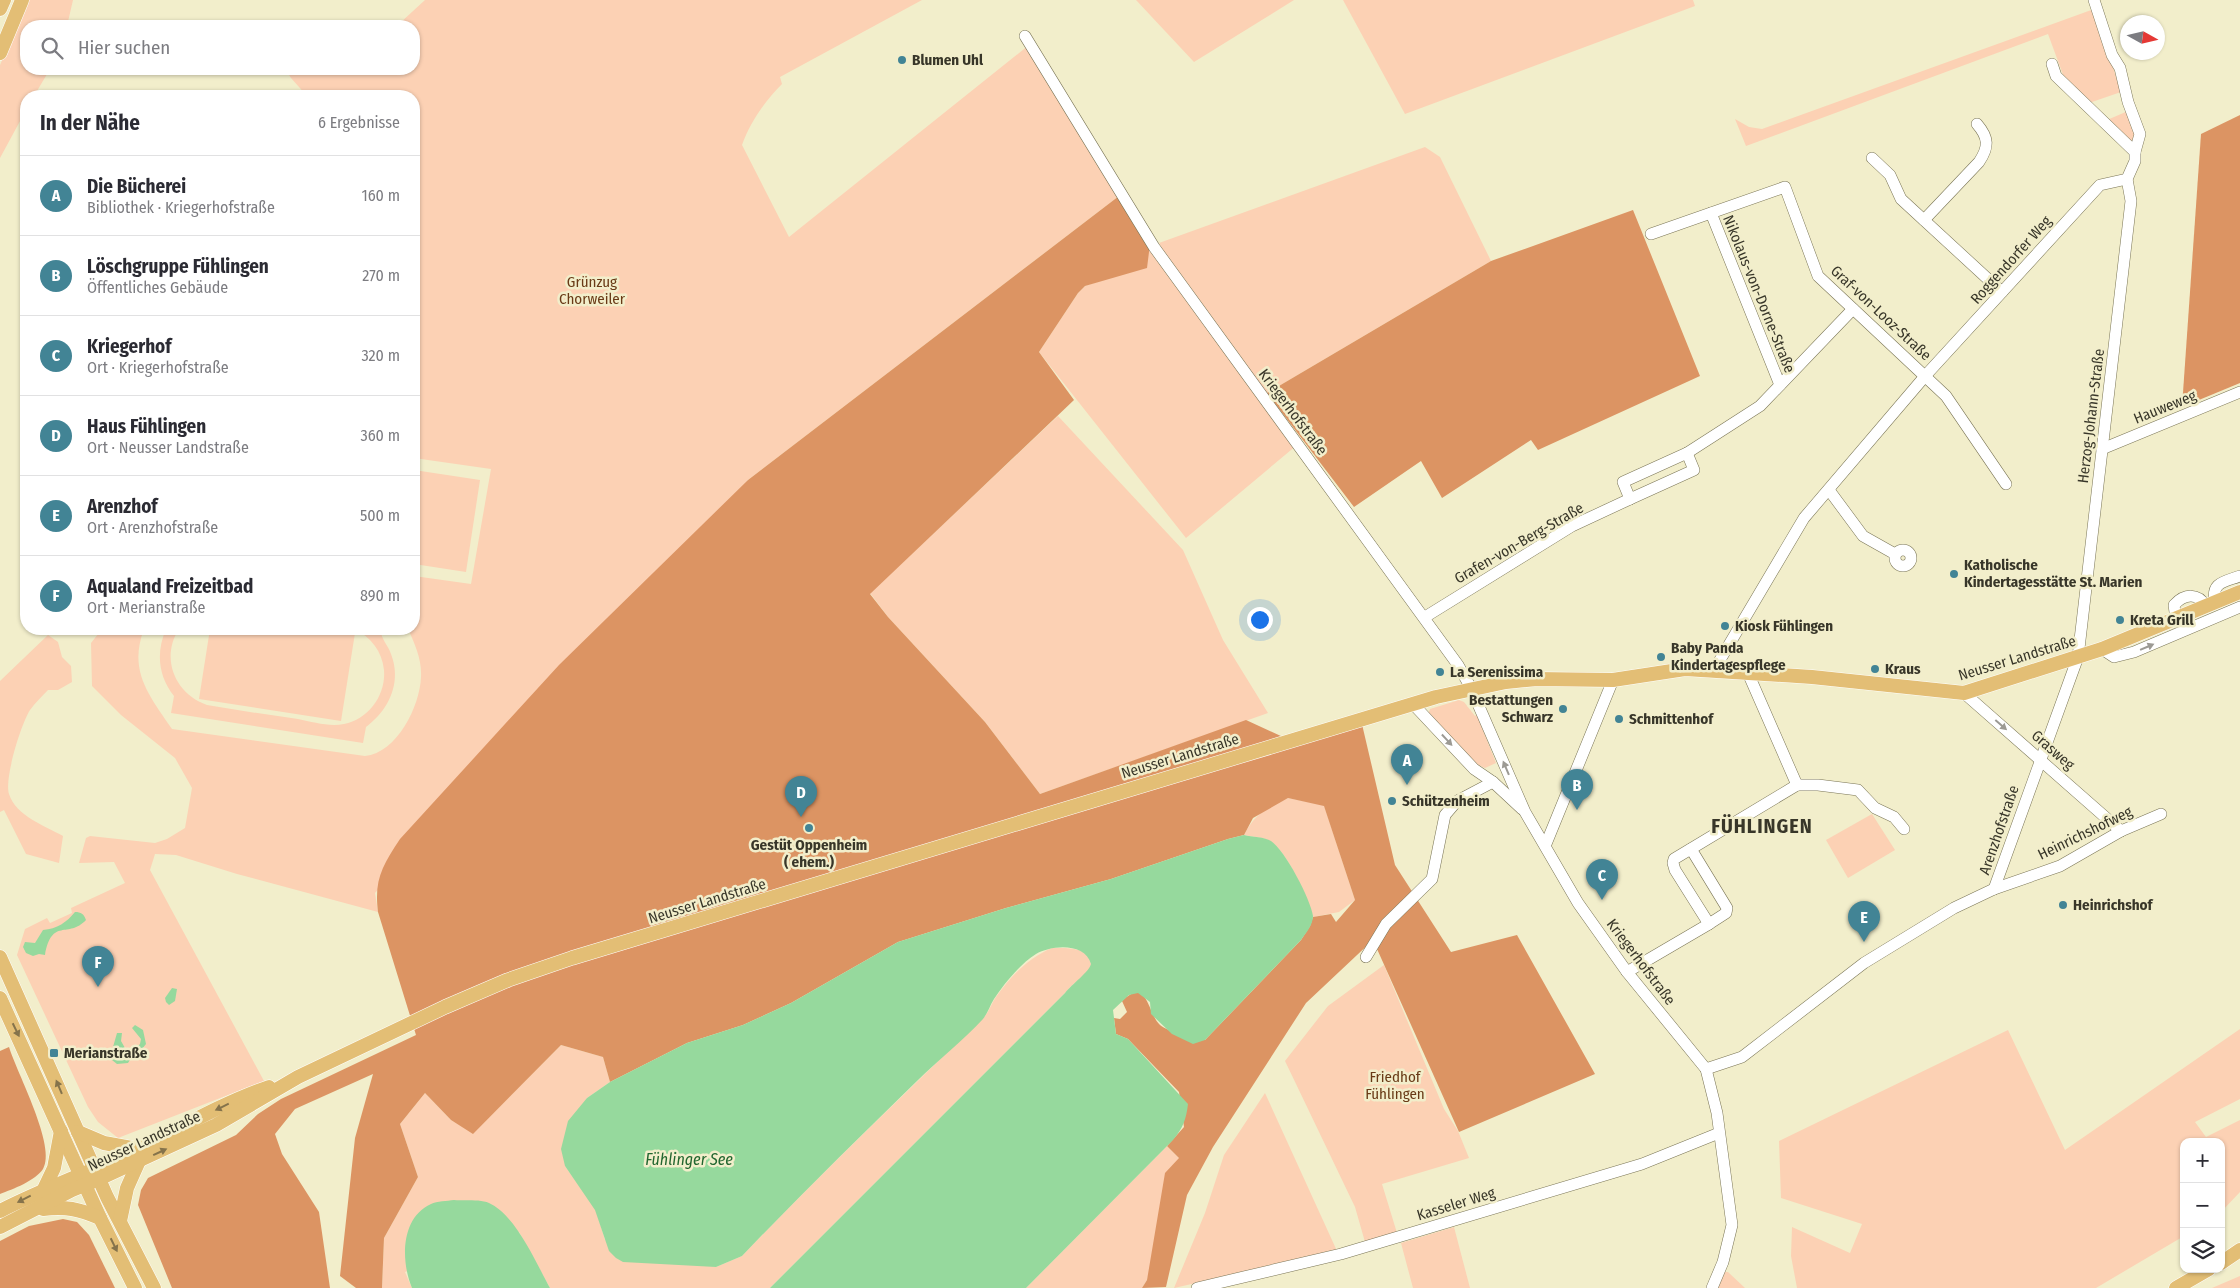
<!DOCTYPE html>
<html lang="de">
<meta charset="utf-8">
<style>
body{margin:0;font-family:"Fira Sans Condensed",sans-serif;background:#f2f2f3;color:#2b2b33}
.controls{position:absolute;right:15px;bottom:15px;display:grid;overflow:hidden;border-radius:10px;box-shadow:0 1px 4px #0004}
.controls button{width:45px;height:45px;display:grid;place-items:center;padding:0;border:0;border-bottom:1px solid #e1e1e2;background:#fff;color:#2b2b33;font:25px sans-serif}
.compass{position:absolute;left:2120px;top:15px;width:45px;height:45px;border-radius:50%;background:#fff;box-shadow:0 1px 4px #0004;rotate:98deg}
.you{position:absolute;left:1259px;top:619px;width:18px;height:18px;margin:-12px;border:4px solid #fff;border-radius:50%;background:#1a73e8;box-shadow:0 0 0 8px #1a73e833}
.badge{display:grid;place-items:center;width:32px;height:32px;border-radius:50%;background:#428495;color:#fff;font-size:16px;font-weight:700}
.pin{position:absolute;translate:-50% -41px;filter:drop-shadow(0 1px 2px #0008)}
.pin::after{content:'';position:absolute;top:26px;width:18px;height:15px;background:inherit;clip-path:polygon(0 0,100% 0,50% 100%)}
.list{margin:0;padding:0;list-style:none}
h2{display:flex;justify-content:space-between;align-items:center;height:65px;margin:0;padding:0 20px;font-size:21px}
h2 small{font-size:16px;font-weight:400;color:#7c7c81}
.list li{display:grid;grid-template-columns:32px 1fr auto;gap:15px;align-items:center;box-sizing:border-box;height:80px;padding:0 20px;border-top:1px solid #e1e1e2}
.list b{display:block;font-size:19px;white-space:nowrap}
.list p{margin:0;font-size:16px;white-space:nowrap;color:#7c7c81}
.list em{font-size:16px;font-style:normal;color:#7c7c81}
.icon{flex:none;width:28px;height:28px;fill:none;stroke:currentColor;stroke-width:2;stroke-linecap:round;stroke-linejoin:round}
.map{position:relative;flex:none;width:2240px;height:1288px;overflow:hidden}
.search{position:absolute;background:#fff;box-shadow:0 1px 4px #0004;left:20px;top:20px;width:400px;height:55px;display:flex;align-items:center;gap:12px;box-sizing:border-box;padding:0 18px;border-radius:20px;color:#7c7c81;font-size:19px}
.panel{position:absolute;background:#fff;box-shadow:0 1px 4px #0004;left:20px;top:90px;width:400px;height:545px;border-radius:20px}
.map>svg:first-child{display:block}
</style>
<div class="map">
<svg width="2240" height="1288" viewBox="0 0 2240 1288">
<rect width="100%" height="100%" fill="#f2eecb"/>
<g fill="#fcd1b4">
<polygon points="28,0 73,0 67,26 26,26 26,69 50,69 34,96 26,96 26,110 0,158 0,65"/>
<path d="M425,0h497l-142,77 2,7c-17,17 -32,38 -40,61l47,92 240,-192 90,151 -371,284 -373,413 3,19 -141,-38 -61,-19 -21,-1 -5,16 114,211 -146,57 -20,-16 -10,-15 -71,-152 8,-26 22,-11 3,5 22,-10 -1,-5 54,-25 -11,-21 -35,1 7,-25 4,-2 65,7 12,-4 18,-11 7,-40 -17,-30 -54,-43 -29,-29 -1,-43 11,-14h42c-16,42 5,66 28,100l193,27c32,-3 55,-50 56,-79 1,-17 -6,-33 -13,-48h6v-53l57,8 20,-115 -77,-11v-362h-107l-16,-18 -5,-8 46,-1 4,3 3,-3h75v-43h-27l4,-4 9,1z"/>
<polygon points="1136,0 1294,0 1194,62"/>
<polygon points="1343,0 1693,0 1695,6 1405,114"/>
<polygon points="2094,9 2121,92 2089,103 2065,80 2048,34 1746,146 1735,119 1749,127 1762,129"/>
<polygon points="2128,111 2135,133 2133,143 2107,120"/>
<polygon points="1425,147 1440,157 1491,261 1267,393 1166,256 1159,243"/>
<polygon points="1150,244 1297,445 1186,538 1039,352 1078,293 1085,286 1106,279"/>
<polygon points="1058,416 1183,550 1223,640 1268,713 1040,794 985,722 888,617 870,593"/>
<polygon points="414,470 480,480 466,572 414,564"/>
<path d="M166,629h13c-19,29 -4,65 28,76 30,5 61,10 91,14 15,3 31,8 46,5 25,-5 42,-29 40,-54 -2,-19 -13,-33 -30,-41h27c-1,9 7,16 10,25 11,28 -2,56 -25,73l-3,16 -192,-30 3,-17c-16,-20 -18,-44 -8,-67z"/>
<polygon points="210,629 325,629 355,633 341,721 199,699"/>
<path d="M48,635l10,7 4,15 9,9 1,16 -14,8h-10c-6,6 -13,13 -18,20 -9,14 -26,69 -21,84 7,22 36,32 54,42l-4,27 -33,-9 -22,-44 -4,2v-131z"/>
<polygon points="1459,700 1464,702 1475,716 1477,715 1496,763 1485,768 1474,763 1428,714 1430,709"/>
<path d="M1288,798l36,7 31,95 -16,12 -26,5c-7,-21 -24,-63 -42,-75 -6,-5 -19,-5 -27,-7 11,-21 22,-27 44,-37z"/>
<polygon points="1872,814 1895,850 1848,878 1826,840"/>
<path d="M1052,948c12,0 34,-2 38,13 2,3 1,7 -2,10 -8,9 -15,12 -23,22l-295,295h-220l-31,-56 -114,40 7,16h-30l2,-50 34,-61 -18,-53 25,-31 26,27 22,13 88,-88 42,12 7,25 -23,16 -22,68 31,44 9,30 111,27 26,-11c78,-81 159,-159 240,-237 7,-6 9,-15 14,-22 15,-21 32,-39 56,-49z"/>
<polygon points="1384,965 1444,1109 1458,1131 1469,1158 1382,1184 1397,1233 1365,1242 1355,1207 1285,1061 1328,1006"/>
<polygon points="2240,1029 2240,1099 2195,1122 2206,1137 2240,1120 2240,1192 2221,1212 2221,1142 2184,1142 2184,1236 2096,1288 1797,1288 1791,1256 1792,1227 1850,1253 1862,1224 1781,1198 1779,1141 2008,1030 2065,1150"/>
<polygon points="1265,1093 1337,1251 1174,1288 1205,1213 1224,1155"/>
<polygon points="1167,1146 1179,1158 1147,1280 1142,1288 1026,1288"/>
<polygon points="1454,1227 1470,1288 1413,1288 1401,1243"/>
<polygon points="1723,1272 1728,1272 1745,1288 1717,1288"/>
<polygon points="2240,1276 2240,1288 2212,1288"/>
</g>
<g fill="#dc9463">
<polygon points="2240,115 2240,383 2182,407 2201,134"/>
<path d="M1119,196l31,48 -3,24 -62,18 -7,7 -39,59 35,48 -204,194 18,23 97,105 55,72 206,-74 50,23 65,-23 34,145 56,87 66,-17 78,139 -136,58 -86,-192 -67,63 -93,144 -26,48 -21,92 -24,1 5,-8 18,-107 14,-15 -12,-12 17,-19 -5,-35 -51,-53 -12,-5 -2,-16 6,1 7,-7 -5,-11c26,-25 25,12 38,24 8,7 34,12 45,15l96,-100 9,-14 3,-9 18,-3 5,8 19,-22 -31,-94 -36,-8 -35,20 -9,17 -16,4 -117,40 -105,29 -108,34 -107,61 -48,22 -56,18 -77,39 -7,-25 -42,-12 -88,89 -22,-14 -26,-27 -25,31 18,53 -34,61 -2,50h-26l-16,-12 15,-138 18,-64 -78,35 -20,25 7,20 37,58 11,76h-158l-34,-83 3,-15 7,-12 88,-43 22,-21 23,-15 135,-64 -38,-123c-4,-32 4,-46 22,-73l159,-174 189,-185z"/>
<polygon points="1633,210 1700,376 1538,450 1531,440 1442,498 1421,461 1354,507 1267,393 1491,261"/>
<path d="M9,1047c8,26 48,100 34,122 -8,12 -30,20 -43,25v-143z"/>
<polygon points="63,1219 77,1222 89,1235 115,1288 0,1288 0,1241 29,1226"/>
</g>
<g fill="#96d99d">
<path d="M1244,835c8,2 21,2 27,6 14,9 40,59 42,75 0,9 -7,17 -12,24l-96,100 -12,4 -21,-10 -21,-20 -1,-12 -12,-9 -9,2 -16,15 3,24 12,5 60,65c-2,16 -5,24 -15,36l-147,148h-256l295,-295c7,-9 24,-21 26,-29 -6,-22 -40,-19 -55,-10 -16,10 -32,30 -42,45 -4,6 -6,14 -11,20 -19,21 -45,41 -66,62 -59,58 -118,115 -175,175l-26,11 -93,-5 -7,-4 -7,-7 -14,-41 -30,-44 -4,-17 7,-28 19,-23 23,-16 77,-39 56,-18 48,-22 107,-61 108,-34 105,-29 117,-40z"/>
<path d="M75,912c6,0 9,2 11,8 -18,19 -34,-3 -41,35l-6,-1 -6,2 -7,-3 -3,-6 2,-5 10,1 8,-13c14,-1 24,-8 32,-18z"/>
<polygon points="172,988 177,989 175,1001 169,1005 166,1002 165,998"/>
<polygon points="135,1025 143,1030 146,1044 138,1054 129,1055 131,1058 128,1063 117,1064 112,1060 111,1054 117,1033 122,1033 121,1041 125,1048 135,1049 140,1044 141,1039 132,1028"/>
<path d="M454,1200c10,1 26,-1 35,3 27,12 47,60 61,85h-138c-11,-26 -12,-70 19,-84 6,-3 16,-3 23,-4z"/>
</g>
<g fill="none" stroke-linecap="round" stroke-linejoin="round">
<g stroke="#7a7556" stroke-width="12">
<g id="minor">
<polyline points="2094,0 2112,55 2120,68 2128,102 2140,134 2135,152"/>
<polyline points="1025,36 1154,247 1458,665 1471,688 1525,812 1578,903 1627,972 1706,1069 1717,1113 1732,1225 1723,1262 1712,1288"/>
<polyline points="1872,158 1890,175 1901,199 2002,292"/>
<polyline points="1711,213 1780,385"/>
<path d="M1924,220l55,-58c10,-15 10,-24 -2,-38"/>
<polyline points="1651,234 1785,187 1818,276 1946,396 2006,484"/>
<polyline points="2102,449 2240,392"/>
<polyline points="1829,490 1863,536 1895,554"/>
<polyline points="1630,499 1694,470 1687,453"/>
<circle cx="1903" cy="558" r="8"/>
<path d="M2215,602c-4,-20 9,-20 25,-26"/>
<polyline points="1425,617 1572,526 1630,499 1623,482 1687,453 1760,406 1853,309"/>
<path d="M2176,619l-2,-14c11,-12 24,-12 32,1"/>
<polyline points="2102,649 2114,657 2134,652 2240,607"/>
<polyline points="1714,670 1804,518 1926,375 2100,185 2127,179 2135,161 2135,152 2056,76 2052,64"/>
<polyline points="1964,693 2121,831"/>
<polyline points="1413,704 1474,769 1493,782 1522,809"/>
<polyline points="1797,785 1818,785 1858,790 1875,808 1894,817 1904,829"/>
<polyline points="1546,844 1613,680"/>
<polyline points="1691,849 1727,908 1726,913 1709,924"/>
<polyline points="1994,889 2060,866 2121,831 2161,814"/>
<polyline points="1366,957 1386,924 1432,879 1445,815 1457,801 1493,782"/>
<polyline points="1627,972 1709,924 1675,870 1673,863 1674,859 1797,785 1748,673"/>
<polyline points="1706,1069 1742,1057 1864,963 1954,908 1994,889 2078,657 2131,201 2127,179"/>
<polyline points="1197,1288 1341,1254 1642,1164 1719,1133"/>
</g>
</g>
<g stroke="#fff" stroke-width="15">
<g id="major">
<polyline points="0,9 4,0"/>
<polyline points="0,53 22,0"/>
<polyline points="0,957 107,1197 154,1288"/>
<polyline points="0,998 100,1218 135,1288"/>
<polyline points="78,1132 104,1143 137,1149"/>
<polyline points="44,1189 54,1168 61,1131"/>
<path d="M43,1209c22,-3 36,0 57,9"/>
<path d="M0,1211c45,-23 93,-40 139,-62 43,-22 84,-46 130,-62"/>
<polyline points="120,1221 127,1188 139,1161"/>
<polyline points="0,1227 72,1190 99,1179 216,1125 298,1077 445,1007 508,980 572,958 1436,697 1506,682 1537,679 1613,680 1685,669 1812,677 1964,693 2102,649 2240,592"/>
<polyline points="2221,1263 2240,1250"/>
<polyline points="2176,1288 2209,1269"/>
</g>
</g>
<use href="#minor" stroke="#fff" stroke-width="11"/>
<use href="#major" stroke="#e3be75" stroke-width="14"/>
</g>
<defs><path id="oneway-solid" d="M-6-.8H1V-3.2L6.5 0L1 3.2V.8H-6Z" transform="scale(1.25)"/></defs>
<g fill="#9c9a94">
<use href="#oneway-solid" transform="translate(2147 647) rotate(-23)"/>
<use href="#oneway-solid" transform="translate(2001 725) rotate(41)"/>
<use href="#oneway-solid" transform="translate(1447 740) rotate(47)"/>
<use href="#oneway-solid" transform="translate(1506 768) rotate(-113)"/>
</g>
<g fill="#85734b">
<use href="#oneway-solid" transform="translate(16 1030) rotate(64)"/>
<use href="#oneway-solid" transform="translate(59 1087) rotate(-113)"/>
<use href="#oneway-solid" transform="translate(222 1107) rotate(154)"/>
<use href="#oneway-solid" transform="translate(160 1152) rotate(-25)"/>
<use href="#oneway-solid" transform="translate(24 1199) rotate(153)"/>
<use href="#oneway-solid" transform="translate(114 1245) rotate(64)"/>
</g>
<g fill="#428495" stroke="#f2eecb" stroke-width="2">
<circle cx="902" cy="60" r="5"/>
<circle cx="1954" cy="574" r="5"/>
<circle cx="2120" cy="620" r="5"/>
<circle cx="1725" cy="626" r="5"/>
<circle cx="1661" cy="657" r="5"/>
<circle cx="1875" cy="669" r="5"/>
<circle cx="1440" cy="672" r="5"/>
<circle cx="1563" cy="709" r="5"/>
<circle cx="1619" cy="719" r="5"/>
<circle cx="1392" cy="801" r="5"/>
<circle cx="809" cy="828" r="5"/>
<circle cx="2063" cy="905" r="5"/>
<rect x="49" y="1048" width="10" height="10" rx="2.5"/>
</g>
<g text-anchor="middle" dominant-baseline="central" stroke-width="5" stroke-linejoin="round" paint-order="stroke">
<g font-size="15" font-weight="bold" fill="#383629" stroke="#f2eecb" text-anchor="start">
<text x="912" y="60">Blumen Uhl</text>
<text x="1964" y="565">Katholische<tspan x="1964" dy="17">Kindertagesstätte St. Marien</tspan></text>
<text x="2130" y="620">Kreta Grill</text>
<text x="1735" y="626">Kiosk Fühlingen</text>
<text x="1671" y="648">Baby Panda<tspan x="1671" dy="17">Kindertagespflege</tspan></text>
<text x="1885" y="669">Kraus</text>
<text x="1450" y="672">La Serenissima</text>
<text x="1553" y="700" text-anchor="end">Bestattungen<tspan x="1553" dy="17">Schwarz</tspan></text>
<text x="1629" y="719">Schmittenhof</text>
<text x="1402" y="801">Schützenheim</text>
<text x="809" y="845" text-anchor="middle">Gestüt Oppenheim<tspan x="809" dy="17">( ehem.)</tspan></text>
<text x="2073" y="905">Heinrichshof</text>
<text x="64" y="1053">Merianstraße</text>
</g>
<g font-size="15" fill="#383629" stroke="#f2eecb">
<text transform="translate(2011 260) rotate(-48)">Roggendorfer Weg</text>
<text transform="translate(1759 294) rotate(68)">Nikolaus-von-Dorne-Straße</text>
<text transform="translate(1881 313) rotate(43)">Graf-von-Looz-Straße</text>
<text transform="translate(2165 407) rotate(-22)">Hauweweg</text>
<text transform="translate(1293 412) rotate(53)">Kriegerhofstraße</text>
<text transform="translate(2091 416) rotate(-83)">Herzog-Johann-Straße</text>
<text transform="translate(1519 543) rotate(-30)">Grafen-von-Berg-Straße</text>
<text transform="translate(2017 658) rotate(-17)">Neusser Landstraße</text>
<text transform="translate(2053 750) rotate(41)">Grasweg</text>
<text transform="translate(1180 756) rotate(-17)">Neusser Landstraße</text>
<text transform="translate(1999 830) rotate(-71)">Arenzhofstraße</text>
<text transform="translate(2085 833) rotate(-26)">Heinrichshofweg</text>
<text transform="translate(707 901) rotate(-17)">Neusser Landstraße</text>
<text transform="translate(1641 962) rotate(53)">Kriegerhofstraße</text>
<text transform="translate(144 1141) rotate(-25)">Neusser Landstraße</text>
<text transform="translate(1456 1204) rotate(-17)">Kasseler Weg</text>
</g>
<g font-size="15" fill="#693a16" stroke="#f2eecb">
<text x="592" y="282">Grünzug<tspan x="592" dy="17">Chorweiler</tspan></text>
<text x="1395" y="1077">Friedhof<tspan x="1395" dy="17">Fühlingen</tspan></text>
</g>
<g font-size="16" font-style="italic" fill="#22662f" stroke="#f2eecb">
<text x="689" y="1159">Fühlinger See</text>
</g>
<g font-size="20" font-weight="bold" letter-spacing="1" fill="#383629" stroke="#f2eecb">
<text x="1762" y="826">FÜHLINGEN</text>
</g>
</g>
</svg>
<div class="controls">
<button>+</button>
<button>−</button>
<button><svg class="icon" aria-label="layers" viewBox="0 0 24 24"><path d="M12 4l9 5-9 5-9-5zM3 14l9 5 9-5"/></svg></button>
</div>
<svg class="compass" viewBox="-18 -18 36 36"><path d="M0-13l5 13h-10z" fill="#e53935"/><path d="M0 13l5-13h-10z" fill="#7c7c81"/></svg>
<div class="you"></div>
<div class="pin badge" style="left:1407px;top:785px">A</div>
<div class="pin badge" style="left:1577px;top:810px">B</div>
<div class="pin badge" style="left:1602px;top:900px">C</div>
<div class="pin badge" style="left:801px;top:817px">D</div>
<div class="pin badge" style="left:1864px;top:942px">E</div>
<div class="pin badge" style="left:98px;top:987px">F</div>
<div class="search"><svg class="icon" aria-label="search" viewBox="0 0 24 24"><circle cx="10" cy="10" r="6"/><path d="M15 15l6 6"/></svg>Hier suchen</div>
<section class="panel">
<h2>In der Nähe<small>6 Ergebnisse</small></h2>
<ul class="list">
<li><span class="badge">A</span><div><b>Die Bücherei</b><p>Bibliothek · Kriegerhofstraße</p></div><em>160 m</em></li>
<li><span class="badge">B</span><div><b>Löschgruppe Fühlingen</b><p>Öffentliches Gebäude</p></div><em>270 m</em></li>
<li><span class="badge">C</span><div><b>Kriegerhof</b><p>Ort · Kriegerhofstraße</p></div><em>320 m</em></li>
<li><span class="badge">D</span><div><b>Haus Fühlingen</b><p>Ort · Neusser Landstraße</p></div><em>360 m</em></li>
<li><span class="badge">E</span><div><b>Arenzhof</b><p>Ort · Arenzhofstraße</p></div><em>500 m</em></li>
<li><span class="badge">F</span><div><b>Aqualand Freizeitbad</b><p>Ort · Merianstraße</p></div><em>890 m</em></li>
</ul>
</section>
</div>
